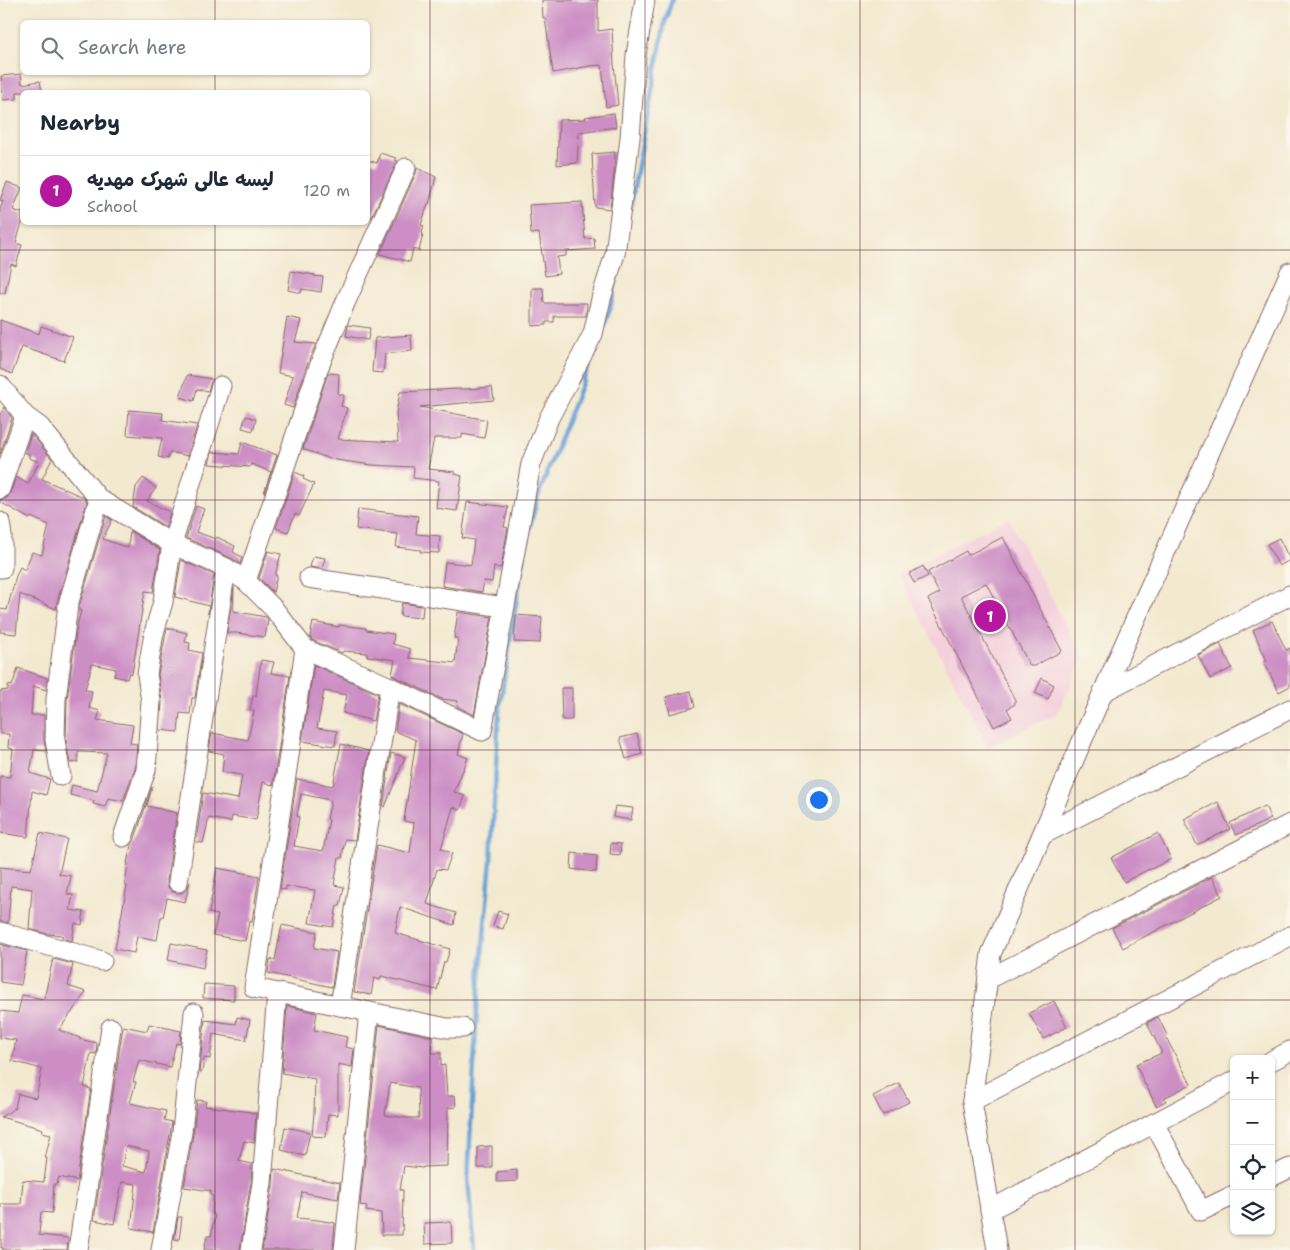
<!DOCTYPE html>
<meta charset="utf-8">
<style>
body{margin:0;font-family:"Shantell Sans","Playpen Sans Arabic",sans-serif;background:#f2f2f3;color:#1f2937}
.controls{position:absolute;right:15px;bottom:15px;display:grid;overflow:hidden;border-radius:8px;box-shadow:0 1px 4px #0004}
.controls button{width:45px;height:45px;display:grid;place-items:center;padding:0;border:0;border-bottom:1px solid #e0e1e3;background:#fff;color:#1f2937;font:25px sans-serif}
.you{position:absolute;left:818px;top:799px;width:18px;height:18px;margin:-12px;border:4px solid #fff;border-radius:50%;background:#1a73e8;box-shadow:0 0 0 8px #1a73e833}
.badge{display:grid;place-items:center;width:32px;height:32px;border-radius:50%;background:#b5179e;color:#fff;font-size:16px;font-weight:700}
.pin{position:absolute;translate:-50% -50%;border:2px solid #fff;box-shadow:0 1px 5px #0006}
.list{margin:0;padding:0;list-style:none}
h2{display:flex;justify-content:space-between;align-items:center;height:65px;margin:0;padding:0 20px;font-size:21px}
h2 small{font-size:16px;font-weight:400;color:#747a83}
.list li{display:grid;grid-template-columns:32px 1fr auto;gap:15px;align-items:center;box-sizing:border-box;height:70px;padding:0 20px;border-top:1px solid #e0e1e3}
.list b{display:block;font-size:19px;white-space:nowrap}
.list p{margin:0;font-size:16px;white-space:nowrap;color:#747a83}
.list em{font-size:16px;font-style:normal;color:#747a83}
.icon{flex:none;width:28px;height:28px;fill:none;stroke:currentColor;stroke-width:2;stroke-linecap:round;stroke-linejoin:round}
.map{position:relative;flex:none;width:1290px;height:1250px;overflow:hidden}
.search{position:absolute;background:#fff;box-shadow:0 1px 4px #0004;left:20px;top:20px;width:350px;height:55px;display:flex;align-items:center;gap:12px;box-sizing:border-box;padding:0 18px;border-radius:8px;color:#747a83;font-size:19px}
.panel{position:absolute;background:#fff;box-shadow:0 1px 4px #0004;left:20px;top:90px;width:350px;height:135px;border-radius:8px}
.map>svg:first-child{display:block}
</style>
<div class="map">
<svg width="1290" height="1250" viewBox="0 0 1290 1250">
<rect width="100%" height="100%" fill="#fbf7ec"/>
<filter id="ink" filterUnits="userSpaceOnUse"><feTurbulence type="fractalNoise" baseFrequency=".02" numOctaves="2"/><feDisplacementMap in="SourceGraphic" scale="10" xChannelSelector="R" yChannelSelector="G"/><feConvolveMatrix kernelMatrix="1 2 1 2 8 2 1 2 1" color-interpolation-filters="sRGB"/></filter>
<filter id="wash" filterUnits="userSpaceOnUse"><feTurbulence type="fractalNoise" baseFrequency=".0096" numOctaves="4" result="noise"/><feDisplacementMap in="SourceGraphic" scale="20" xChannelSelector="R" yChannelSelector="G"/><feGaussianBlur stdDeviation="1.12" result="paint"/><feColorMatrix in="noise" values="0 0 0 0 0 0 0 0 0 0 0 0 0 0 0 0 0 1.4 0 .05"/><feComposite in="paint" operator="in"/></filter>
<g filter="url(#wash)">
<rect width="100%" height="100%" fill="#f3e9d0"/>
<polygon fill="#f4cfdc" points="1008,518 1083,657 1057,714 988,747 898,574"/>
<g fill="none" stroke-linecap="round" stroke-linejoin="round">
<g stroke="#649fd4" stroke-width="4.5">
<polyline points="630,209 665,21 672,0"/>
<polyline points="604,326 610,309 616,280"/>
<polyline points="527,537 538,496 594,352"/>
<polyline points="474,1250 468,1179 477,1011 491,860 499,711 525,547"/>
</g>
</g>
<g id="blocks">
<g fill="#cc8ec5" fill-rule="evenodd">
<polygon points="542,0 598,0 598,31 612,29 614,64 618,105 606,107 602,65 590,66 553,73 545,18 543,18"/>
<polygon points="21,74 22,84 40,81 42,92 17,92 17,99 3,100 1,76"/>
<polygon points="614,113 616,127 579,132 577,163 557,165 559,120 586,119 585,117"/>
<polygon points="615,152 615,164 610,209 595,207 592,154"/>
<polygon points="380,153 396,158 395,160 398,161 371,218 368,216 368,160 377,163"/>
<polygon points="417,168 436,177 429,204 428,204 421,225 424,226 422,233 423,234 419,251 413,249 410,262 380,254 416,173"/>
<polygon points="7,182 22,188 13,210 22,213 22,223 16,243 22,245 16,266 11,264 5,293 0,293 0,209 3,201 0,200"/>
<polygon points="582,202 585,239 594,238 595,249 566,251 566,256 557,257 559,274 545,276 539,233 531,234 529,205"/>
<polygon points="291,271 315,275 314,276 323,277 321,292 302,289 301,293 288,290"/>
<polygon points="532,288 543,288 544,303 587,303 586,316 554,316 554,322 546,322 546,325 532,326"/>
<polygon points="287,317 301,320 295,342 316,344 307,365 293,408 284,405 293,376 278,373"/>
<polygon points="0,320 39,334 41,326 73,337 64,361 22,347 12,374 0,369"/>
<polygon points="348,325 370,328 368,340 346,336"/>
<polygon points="411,335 412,351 385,354 383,373 372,372 375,338"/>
<polygon points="328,373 339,374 338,394 344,395 341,406 347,408 338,439 398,442 396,413 400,392 459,389 467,389 492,387 494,400 420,407 487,420 484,438 462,434 462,438 434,438 428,469 455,472 455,474 462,476 457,511 436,508 439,481 413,478 414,467 372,465 343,461 330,459 303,449"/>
<polygon points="187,375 212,379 208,391 197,389 194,401 180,397"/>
<polygon points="4,407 12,418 0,454 0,415"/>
<polygon points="129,410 163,413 162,420 197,425 188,456 170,452 168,459 158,457 162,438 127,435"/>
<polygon points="246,416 256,419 253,431 242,428"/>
<polygon points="31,434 52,459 42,479 83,497 87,502 57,602 56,609 20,594 16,634 0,632 0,609 7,610 16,576 20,567 25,570 32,552 42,555 49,525 31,517 30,519 0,502 0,500 7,498 10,493 16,477 28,484 39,462 29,458 29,454 25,452"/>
<polygon points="242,442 277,455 264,493 271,472 251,464 250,467 209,464 212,452 239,454"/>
<polygon points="295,472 304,476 303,479 314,484 299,516 295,514 288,532 276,528"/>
<polygon points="143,478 156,488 147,501 170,512 166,527 133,507 136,487"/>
<polygon points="467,502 508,507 504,527 508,528 501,568 494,567 492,582 484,581 482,592 442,586 445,562 471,565 474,540 462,538"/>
<polygon points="196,506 204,509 196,532 216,539 217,537 235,546 233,552 242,557 240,564 231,558 186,538"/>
<polygon points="358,509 418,516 416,534 440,536 439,553 420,552 421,550 396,547 398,534 356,529"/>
<polygon points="106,516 112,520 103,539 128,548 130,531 160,550 153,592 145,591 132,674 129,673 127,679 114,676 116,669 92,664 85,690 92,691 89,708 100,711 97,720 133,725 130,743 137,744 135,768 123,801 108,798 105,807 93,804 94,801 70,795 72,785 97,791 107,753 78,752 78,762 70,763 66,739 67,700 77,625 81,611 79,610 79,607"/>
<polygon points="1003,537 1062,651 1034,666 1030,666 986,583 961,596 1015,700 1015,704 1007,709 1012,718 994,727 928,599 939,593 928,572 966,551 968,555"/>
<polygon points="1279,538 1290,560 1279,566 1267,544"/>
<polygon points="268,551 281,554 275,575 277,576 273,592 259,578"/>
<polygon points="313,556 325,558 322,569 310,567"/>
<polygon points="181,560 214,575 208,614 209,606 175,597"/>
<polygon points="923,566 928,576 914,583 909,574"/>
<polygon points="234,587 233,611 266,617 268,620 265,637 237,633 227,633"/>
<polygon points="402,603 423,606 422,618 400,616"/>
<polygon points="458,612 492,617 474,715 457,706 458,701 442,699 392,675 395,660 367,656 367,653 343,651 342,653 312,640 310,637 313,622 339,627 339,625 366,628 366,630 394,634 393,644 410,649 409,658 455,663 458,638 454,638"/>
<polygon points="516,615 542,617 540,643 514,642"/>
<polygon points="1272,621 1286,650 1290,648 1290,686 1279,692 1264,662 1267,661 1253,630"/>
<polygon points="167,628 187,633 185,642 190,643 189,650 202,653 195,698 192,698 190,714 180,713 178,732 160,730 162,702 158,674"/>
<polygon points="1220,644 1232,668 1210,679 1198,655"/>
<polygon points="261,660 274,662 271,673 290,676 273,785 263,782 256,820 232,816 231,822 209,818 203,843 196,842 203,793 238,799 242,775 222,772 224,754 209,751 212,733 248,740 254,711 250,710 253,696 256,696"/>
<polygon points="314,665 378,694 373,721 343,713 347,695 324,691 317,728 337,731 335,746 302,741"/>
<polygon points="18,668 47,678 46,690 33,686 31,715 44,715 44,740 46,751 34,750 30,773 50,779 46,795 32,791 28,837 0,833 0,776 10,777 13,749 8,748 9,734 0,734 0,691 8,690 8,685 12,686"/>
<polygon points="1042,678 1054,685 1048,699 1035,693"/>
<polygon points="561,688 572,688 572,720 562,720"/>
<polygon points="691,691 695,707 670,714 666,697"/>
<polygon points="399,704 463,734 458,754 468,758 454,792 465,796 460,810 453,807 441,849 452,853 446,870 437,869 427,904 456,913 454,925 400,907 395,933 450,949 446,962 444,962 437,990 381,976 380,980 374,978 371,995 354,992 377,845 410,853 414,823 404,821 416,740 395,731"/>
<polygon points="637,734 642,754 626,759 620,738"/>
<path d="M341,744l28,7 -14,89 -10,-1 -3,19h-3l-5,27 10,2 -4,19h-3l-4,21 -24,-4 6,-33 -29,-4v4l-6,-1 17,-110 36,7zM301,794l29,6v1h1l-4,18 2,1 -6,31 -29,-5 5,-29 -2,-1z"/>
<polygon points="391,753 405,757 385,807 383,806"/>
<polygon points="152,787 147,806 177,813 167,880 168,887 171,891 176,893 182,893 187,889 190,882 185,902 167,898 163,917 161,917 157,940 137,936 134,953 115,949 127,886 125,885 128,863 127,863 131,845 134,841"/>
<polygon points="1218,802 1230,829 1197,845 1184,819"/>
<polygon points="615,806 633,808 631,820 613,817"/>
<polygon points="1265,806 1271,819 1236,835 1230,823"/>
<polygon points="40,833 67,839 59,874 71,876 67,894 73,895 70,910 84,912 82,925 75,923 72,941 62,938 62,935 47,934 29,929 32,889 11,886 8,923 0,921 0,867 31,870"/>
<polygon points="1158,833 1171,859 1149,870 1149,869 1124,882 1111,858"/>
<polygon points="611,843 621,844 620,855 610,854"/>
<polygon points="572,853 597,856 596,872 571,869"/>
<polygon points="217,868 259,876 252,922 249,922 245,941 213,935 218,915 209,913"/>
<polygon points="1212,877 1222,896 1123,948 1112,928"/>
<polygon points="498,911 508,914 503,929 493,926"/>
<polygon points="282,925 317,932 314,948 337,952 332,987 268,973 270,959 275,960"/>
<polygon points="171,943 207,950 203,968 168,960"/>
<polygon points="0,944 27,951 21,985 0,982"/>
<polygon points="53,959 73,964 68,986 86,992 59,1030 80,1038 79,1039 97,1043 96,1054 91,1053 84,1087 91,1089 77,1181 59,1177 57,1184 54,1184 52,1213 41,1212 39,1235 68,1238 67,1250 14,1249 14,1250 3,1250 3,1248 1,1248 1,1204 21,1204 23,1180 44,1182 47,1158 45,1158 51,1134 42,1132 43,1129 1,1117 15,1108 18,1094 36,1098 42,1069 12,1061 16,1040 0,1038 0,1011 18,1013 22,995 44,999"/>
<polygon points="204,984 234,986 234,1000 203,998"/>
<polygon points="1054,1001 1067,1027 1043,1039 1029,1013"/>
<polygon points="287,1006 317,1013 314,1030 347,1037 345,1047 354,1049 352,1067 338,1064 338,1115 328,1114 326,1137 312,1136 314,1113 315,1079 282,1073"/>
<polygon points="237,1017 250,1020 246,1040 213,1034 210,1059 204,1058 202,1072 199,1072 205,1020 236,1024"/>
<polygon points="1158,1017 1167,1035 1165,1036 1191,1084 1164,1098 1166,1101 1156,1106 1146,1085 1145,1085 1136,1064 1162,1053 1147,1023"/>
<path d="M149,1024l32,7 -1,13 -4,-1 -6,24 -31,-7 -6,22h3l-6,21 36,8 -2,9 8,2 -19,111v-1l-22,-4 5,-44 -14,-2 -8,42 -20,-4 29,-194 24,5zM126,1146l23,5 -3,21 -24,-6z"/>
<path d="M379,1025l54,12 -1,16h9v13l4,-1 2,31h8l1,11 -8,1 -1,58 -24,1v1l-19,-2 -4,24h3l-1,45h-20l-1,-22 -15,-2 1,-5 -7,-1zM390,1083l28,5 1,30h-12l-22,-3z"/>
<polygon points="899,1083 909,1102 883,1115 873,1096"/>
<polygon points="197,1100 206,1101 205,1106 252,1112 252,1113 256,1113 254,1143 244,1141 239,1161 252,1164 251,1182 240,1250 204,1250 207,1236 211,1236 215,1215 212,1214 213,1196 211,1195 211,1191 184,1187 193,1134"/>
<polygon points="285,1127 310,1132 305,1156 281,1150"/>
<polygon points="492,1146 492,1168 478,1168 478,1147"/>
<polygon points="274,1169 340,1183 338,1199 302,1192 297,1218 318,1220 335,1223 333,1250 262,1250 273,1185"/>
<polygon points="517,1170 517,1181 497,1182 497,1172"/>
<polygon points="178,1217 182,1217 179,1240 174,1239"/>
<polygon points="451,1222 452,1243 425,1244 424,1223"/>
</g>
</g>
</g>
<g filter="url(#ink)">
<use href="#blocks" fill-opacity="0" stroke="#856665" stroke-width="1"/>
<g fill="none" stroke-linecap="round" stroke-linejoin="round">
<g stroke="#856665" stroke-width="21">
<g id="minor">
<polyline points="0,385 25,416 40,427 99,499 172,544 226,568 246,581 274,609 305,649 390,687 482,731 531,464 549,418 593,334 601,299 615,254 630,138 636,55 645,0"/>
<polyline points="0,489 25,416"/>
<polyline points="0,522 2,536 2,568 0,568"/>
<polyline points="309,578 504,607"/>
<polyline points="246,581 318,369 346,301 406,168"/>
<polyline points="305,649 254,988 447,1028 463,1028"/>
<polyline points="1103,692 1290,595"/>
<polyline points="61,776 55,740 56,699 68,605 99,499"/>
<polyline points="1042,835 1290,709"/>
<polyline points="123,837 146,770 151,701 147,674 154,633 163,602 172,544 221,386"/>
<polyline points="178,882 226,568"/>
<polyline points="0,932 102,961"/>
<polyline points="988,979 1290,824"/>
<polyline points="340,1006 390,687"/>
<polyline points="1271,1061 1290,1051"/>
<polyline points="972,1101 1290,936"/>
<polyline points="1154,1123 1201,1211 1234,1195"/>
<polyline points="1271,1177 1290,1168"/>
<polyline points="990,1210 1234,1081"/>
<polyline points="78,1250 111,1028"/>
<polyline points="161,1250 182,1132 194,1013"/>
<polyline points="251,1250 262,1183 277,993"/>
<polyline points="344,1250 369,1012"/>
<polyline points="997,1250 972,1101 991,954 1103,692 1290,272"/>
</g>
</g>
<use href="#minor" stroke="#fff" stroke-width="19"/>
</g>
</g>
<path fill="none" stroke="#4a1f2b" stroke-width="1" stroke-opacity="0.55" d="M215,0v22M430,0v1250M645,0v1250M860,0v1250M1075,0v1250M215,72v20M215,222v1028M0,250h1290M0,500h1290M0,750h1290M0,1000h1290"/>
</svg>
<div class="controls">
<button>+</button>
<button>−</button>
<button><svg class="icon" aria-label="locate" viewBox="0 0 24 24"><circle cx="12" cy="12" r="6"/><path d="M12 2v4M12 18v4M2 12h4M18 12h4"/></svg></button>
<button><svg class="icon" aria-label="layers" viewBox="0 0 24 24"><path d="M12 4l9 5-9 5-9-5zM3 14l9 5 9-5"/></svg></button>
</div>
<div class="you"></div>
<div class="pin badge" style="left:990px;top:616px">1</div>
<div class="search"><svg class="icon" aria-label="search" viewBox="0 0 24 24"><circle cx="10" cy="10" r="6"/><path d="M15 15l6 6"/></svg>Search here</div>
<section class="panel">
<h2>Nearby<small></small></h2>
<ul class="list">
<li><span class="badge">1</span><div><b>لیسه عالی شهرک مهدیه</b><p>School</p></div><em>120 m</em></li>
</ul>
</section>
</div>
